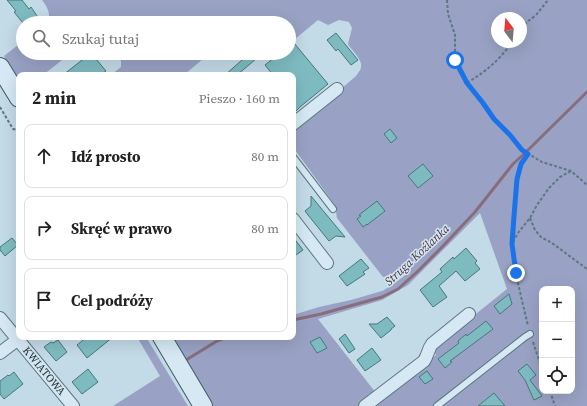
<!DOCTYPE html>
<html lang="pl">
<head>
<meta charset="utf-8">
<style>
	body { margin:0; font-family:"Source Serif 4",serif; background:#f2f2f2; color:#222 }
	.controls { position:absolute; right:12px; bottom:12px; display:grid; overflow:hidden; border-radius:8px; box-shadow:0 4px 16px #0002 }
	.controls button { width:36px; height:36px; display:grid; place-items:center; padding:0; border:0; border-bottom:1px solid #e0e0e0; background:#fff; color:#222; font:20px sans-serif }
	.compass { position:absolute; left:491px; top:12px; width:36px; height:36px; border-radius:50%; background:#fff; box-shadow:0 4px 16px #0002; rotate:344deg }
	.stop { position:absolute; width:12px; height:12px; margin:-9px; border:3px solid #1a73e8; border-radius:50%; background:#fff }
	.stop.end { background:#1a73e8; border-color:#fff; box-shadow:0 1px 4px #0008 }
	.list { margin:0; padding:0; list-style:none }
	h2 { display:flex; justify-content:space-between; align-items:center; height:52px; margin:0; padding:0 16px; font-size:17px }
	h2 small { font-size:13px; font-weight:400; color:#767676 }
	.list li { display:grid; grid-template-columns:26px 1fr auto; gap:12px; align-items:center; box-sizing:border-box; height:64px; margin:0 8px 8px; padding:0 8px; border:1px solid #e0e0e0; border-radius:8px }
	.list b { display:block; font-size:15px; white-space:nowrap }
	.list em { font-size:13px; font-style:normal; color:#767676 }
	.icon { flex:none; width:22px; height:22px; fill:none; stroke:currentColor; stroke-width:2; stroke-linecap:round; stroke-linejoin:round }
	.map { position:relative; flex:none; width:587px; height:406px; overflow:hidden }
	.search { position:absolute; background:#fff; box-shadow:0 4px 16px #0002; left:16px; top:16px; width:280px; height:44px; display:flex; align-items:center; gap:10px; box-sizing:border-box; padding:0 14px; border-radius:22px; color:#767676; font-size:15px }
	.panel { position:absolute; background:#fff; box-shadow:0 4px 16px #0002; left:16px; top:72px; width:280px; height:268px; border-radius:8px }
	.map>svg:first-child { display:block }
	.green { fill:#99a2c4; fill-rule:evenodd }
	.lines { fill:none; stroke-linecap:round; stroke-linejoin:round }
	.stream { stroke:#886d7d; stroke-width:3 }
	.building { fill:#7ebbc1; stroke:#45787b }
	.lane-casing { stroke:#5c787f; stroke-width:8 }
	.street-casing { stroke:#5c787f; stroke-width:14 }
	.secondary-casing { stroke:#3f5c61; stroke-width:20 }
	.path { stroke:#5c787f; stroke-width:2; stroke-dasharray:3 2; stroke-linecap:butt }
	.lane { stroke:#d5e8f3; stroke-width:6 }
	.street { stroke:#d5e8f3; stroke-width:12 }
	.secondary { stroke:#d5e8f3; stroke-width:18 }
	.route { stroke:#1a73e8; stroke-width:5 }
	.labels { text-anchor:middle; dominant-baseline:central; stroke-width:3; stroke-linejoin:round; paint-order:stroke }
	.street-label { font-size:11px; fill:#1e2e31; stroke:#d2e5f0 }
	.water-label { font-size:12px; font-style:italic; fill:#4f303c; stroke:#d2e5f0 }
</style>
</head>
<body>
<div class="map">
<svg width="587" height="406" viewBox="0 0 587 406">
	<rect width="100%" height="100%" fill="#c3dae7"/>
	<path class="green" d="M42,0H587V406H372L436,355L432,349L507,289L480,213L408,285L382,300L318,319L376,393L363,406H210L168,337H293V315L319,307L351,300L382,291L391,286L408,273L383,277L337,218L335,205L293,147V131L356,76C357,74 361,70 361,67C363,60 352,51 348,44L352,28L349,22L339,20L328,25L318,20L289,44V23H270L262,20L255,23H46C52,15 48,8 42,0ZM497,18H521V42H497ZM542,289H572V391H542Z
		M23,41V53H71L43,75H19V81L4,56Z
		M117,53H210L184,75H111L121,67V58Z
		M137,337H146L188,406H113L160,376Z"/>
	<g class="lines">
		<path class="stream" d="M526,152L587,92
			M293,320L321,314L382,297L398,289L417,272L443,246L475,212L513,164L524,154
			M186,360L217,341L227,337"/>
	</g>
	<path class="building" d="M7,0H22L29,9L31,7L39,19L34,23H23L14,12L16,11Z
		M336,33L358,60L351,65L338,49L336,51L327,40Z
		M289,37L328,84L300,107L293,114V75H273L265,65L280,53H289Z
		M91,53L106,71L100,75H63Z
		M250,53H263L237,75H225Z
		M390,129L397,138L391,143L384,134Z
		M423,164L433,176L418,188L408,176Z
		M311,196L325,213L345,237L336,236L329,241L308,215L305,211L311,206Z
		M377,201L385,211L367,225V224L363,227L357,219L361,216L359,215Z
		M293,237L303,250L293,257Z
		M12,238L18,245L5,256L0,250V247Z
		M466,248L477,261L475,263L480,269L465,281L456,271L439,286L447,297L433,307L420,290L442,272L440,269L453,257L454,259Z
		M361,259L369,268L363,272L365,274L347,286L339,276Z
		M509,294L512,304L500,314L494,306Z
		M387,317L395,326L391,329V330L381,338L369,324H377Z
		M486,321L493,329L450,361L452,362L445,368L438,359L459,343L458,341L466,334L467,336Z
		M345,334L355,349L349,353L339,339Z
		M87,337H113L87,358L77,345Z
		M320,337L327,348L317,353L310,342Z
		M58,340L67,352L56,361L44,347L51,342L53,343Z
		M372,348L381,360L365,371L357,360Z
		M527,364L536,375L530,380L542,396L534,400L525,380L518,371Z
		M88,369L98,382L82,394L72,382Z
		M427,371L433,379L425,384L419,377Z
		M14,372L23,384L4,399L0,394V381L8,375L9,376Z
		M494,393L505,406H478Z"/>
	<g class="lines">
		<g class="lane-casing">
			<path id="lane" d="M293,157L333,209
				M437,406L525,337L530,334"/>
		</g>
		<g class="street-casing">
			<path id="street" d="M293,124L337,89
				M293,219L327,263
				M0,318L73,406
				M0,353L21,337
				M365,406L424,361C428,355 428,349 432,344L469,314"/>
		</g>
		<g class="secondary-casing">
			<path id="secondary" d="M0,67L19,98
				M162,337L203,406"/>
		</g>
		<path class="path" d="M447,0L448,14L455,35V60L467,83L483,103L494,119L510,135L522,150L542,162L571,171L587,185
			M521,28C526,22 530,20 536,15C540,10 544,5 548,0
			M467,83C486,71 499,61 512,42
			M0,107L13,129L17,130L19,133
			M527,155C518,169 517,181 515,198C514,213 511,229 512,244C514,272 522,299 528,326
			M530,218L535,230L541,237L552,243L587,269
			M513,242L518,233L530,218L537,205L549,188L560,177L571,171
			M533,342L542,369
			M550,391L555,406"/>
		<use href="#lane" class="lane"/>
		<use href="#street" class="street"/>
		<use href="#secondary" class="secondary"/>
	</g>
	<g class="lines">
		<path class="route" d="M455,60L467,83L483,103L494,119L510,135L522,150L528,154L521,164L517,179L514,216L512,244L516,273"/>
	</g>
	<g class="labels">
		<g class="street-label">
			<text transform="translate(44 371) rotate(50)">KWIATOWA</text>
		</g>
		<g class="water-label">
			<text transform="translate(417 255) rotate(-43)">Struga Koźlanka</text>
		</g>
	</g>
</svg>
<div class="controls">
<button>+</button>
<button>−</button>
<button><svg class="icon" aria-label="locate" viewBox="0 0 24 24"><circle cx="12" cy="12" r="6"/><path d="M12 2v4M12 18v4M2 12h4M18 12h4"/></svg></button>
</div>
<svg class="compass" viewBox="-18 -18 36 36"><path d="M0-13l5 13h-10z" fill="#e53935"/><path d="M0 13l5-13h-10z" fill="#767676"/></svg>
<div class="stop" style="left:455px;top:60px"></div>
<div class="stop end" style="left:516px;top:273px"></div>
<div class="search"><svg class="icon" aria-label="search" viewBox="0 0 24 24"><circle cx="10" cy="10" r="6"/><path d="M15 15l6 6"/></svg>Szukaj tutaj</div>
<section class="panel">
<h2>2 min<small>Pieszo · 160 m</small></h2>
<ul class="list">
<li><svg class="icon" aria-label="ahead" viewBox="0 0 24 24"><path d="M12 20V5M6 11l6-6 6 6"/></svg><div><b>Idź prosto</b></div><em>80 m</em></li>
<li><svg class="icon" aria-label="right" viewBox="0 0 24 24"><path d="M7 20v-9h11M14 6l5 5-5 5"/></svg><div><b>Skręć w prawo</b></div><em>80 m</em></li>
<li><svg class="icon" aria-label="arrive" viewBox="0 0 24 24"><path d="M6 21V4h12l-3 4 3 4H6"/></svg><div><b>Cel podróży</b></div></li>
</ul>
</section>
</div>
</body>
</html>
